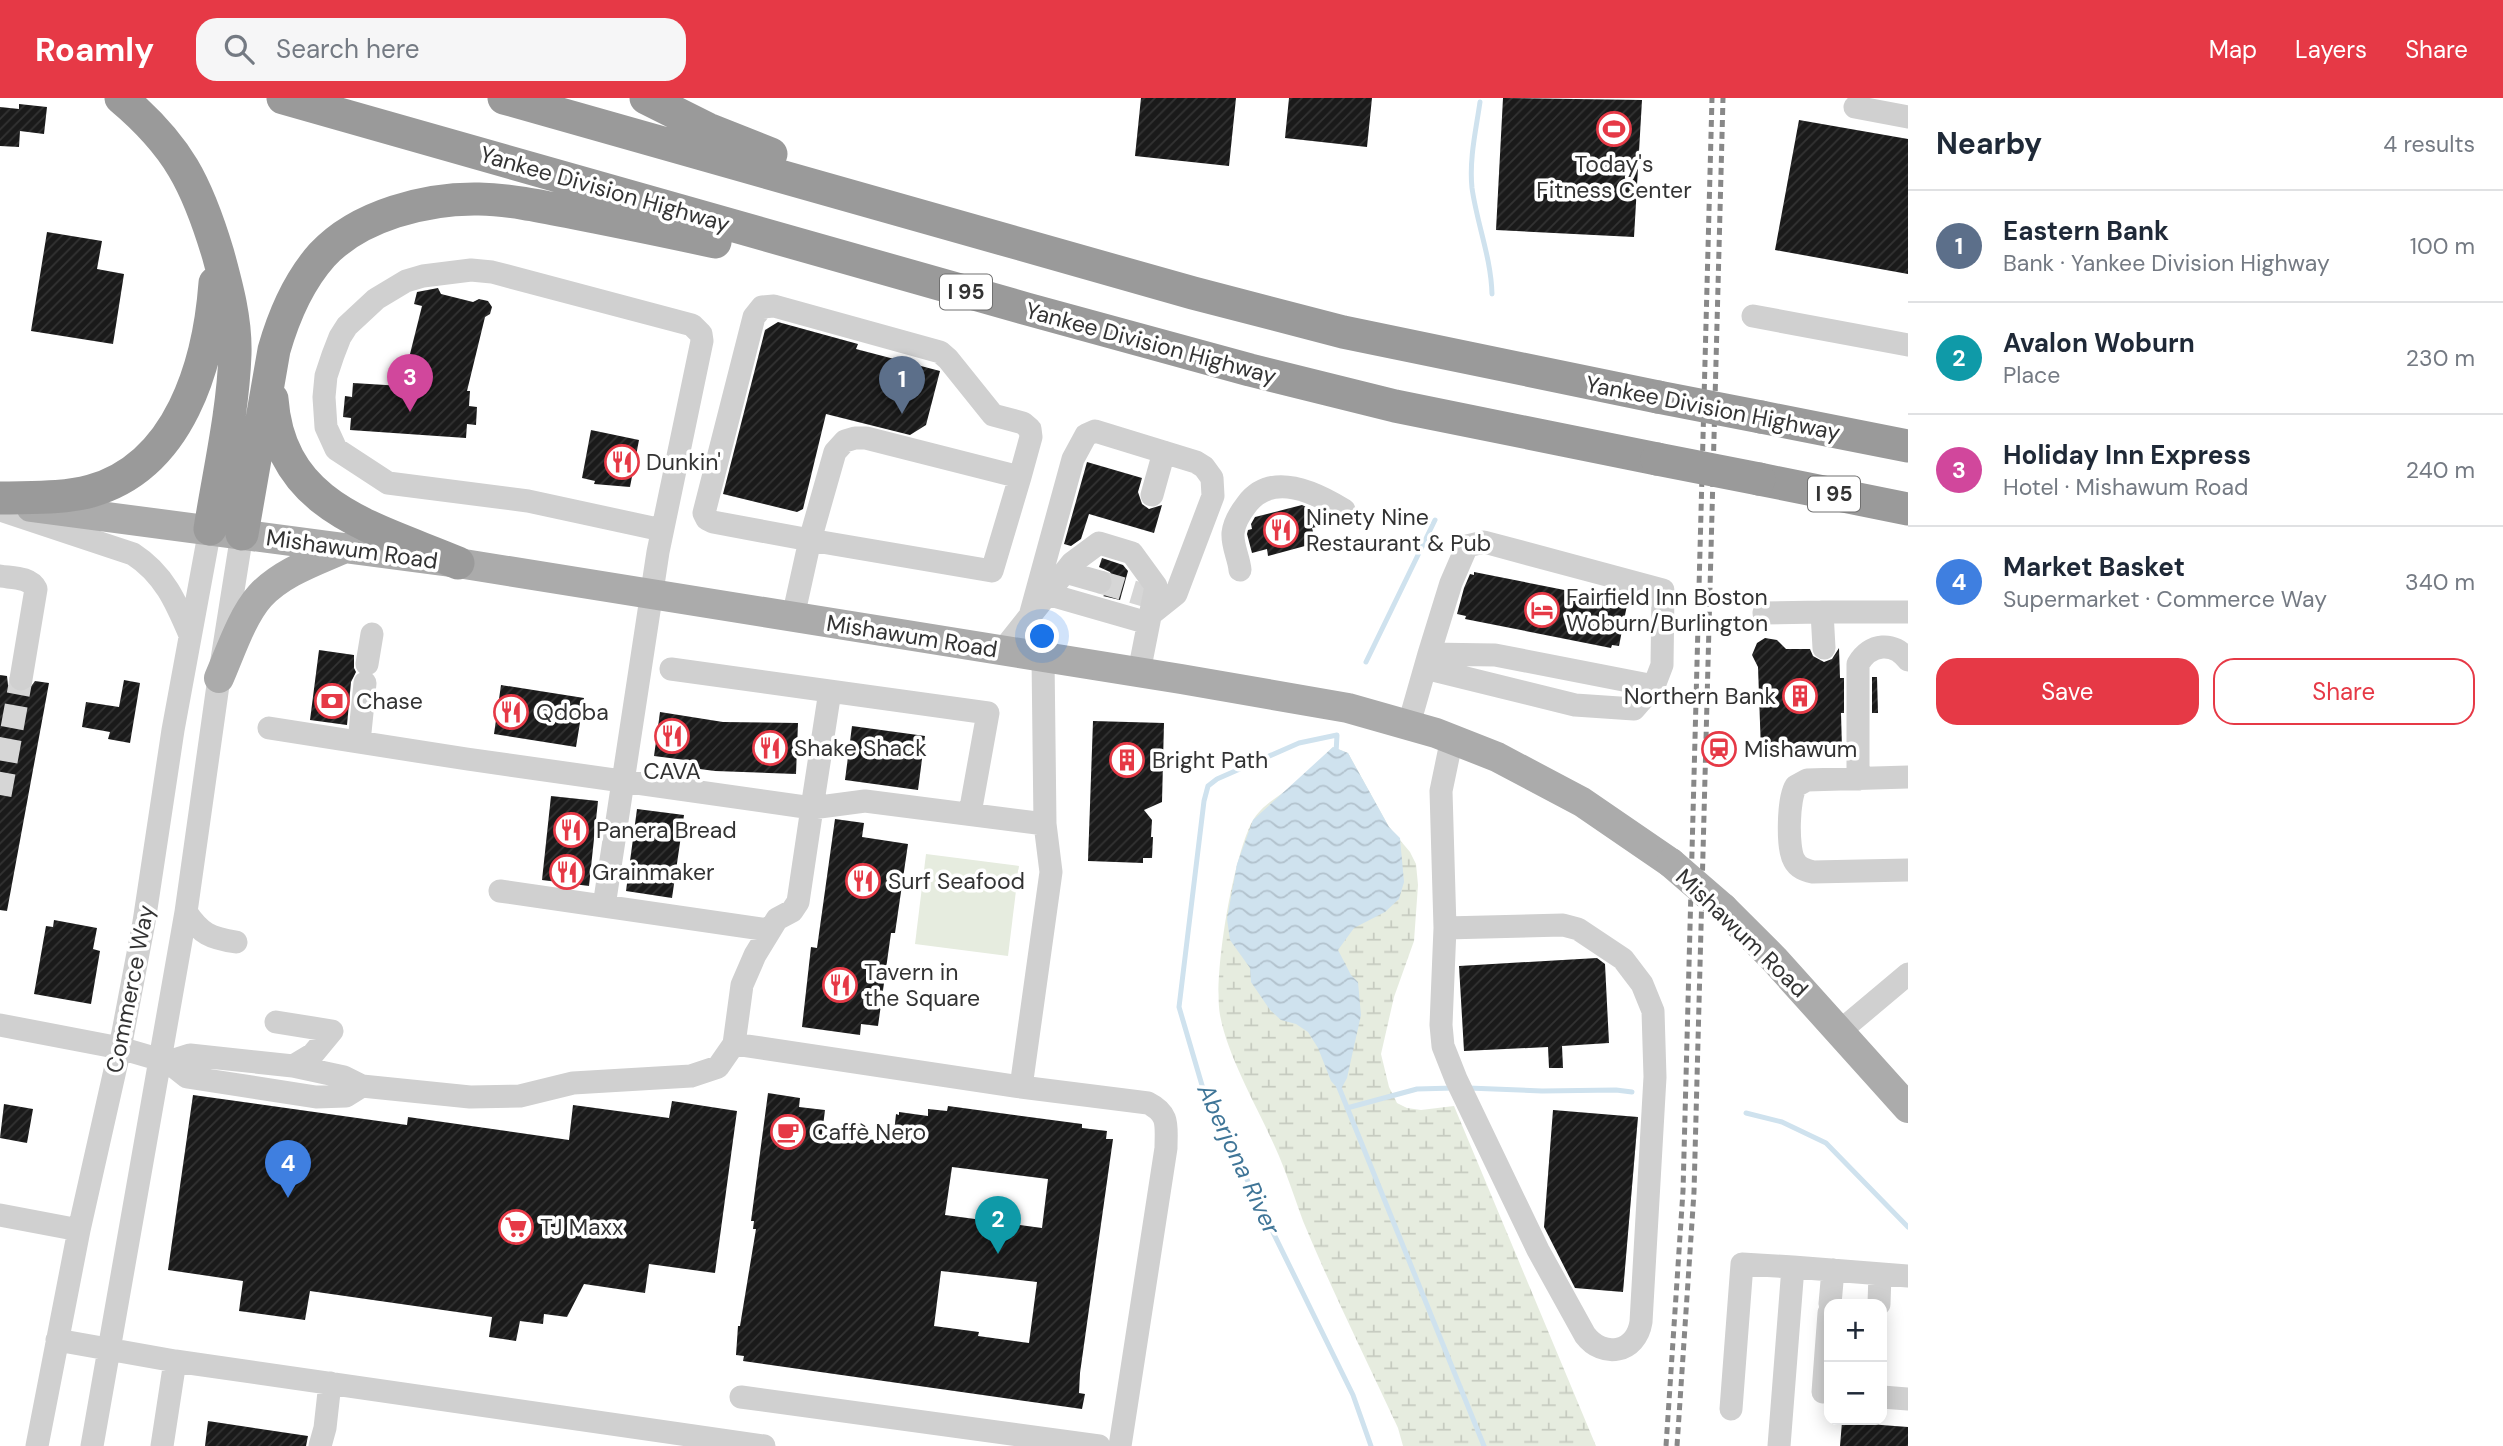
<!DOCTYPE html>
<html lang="en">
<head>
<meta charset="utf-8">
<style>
	body { margin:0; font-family:"DM Sans",sans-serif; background:#f6f6f7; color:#1f2937 }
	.controls { position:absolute; right:21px; bottom:21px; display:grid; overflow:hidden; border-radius:14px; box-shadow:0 4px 18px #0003 }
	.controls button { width:63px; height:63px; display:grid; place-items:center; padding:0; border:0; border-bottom:2px solid #e0e1e3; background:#fff; color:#1f2937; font:35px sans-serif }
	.you { position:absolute; left:1043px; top:539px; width:24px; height:24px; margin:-18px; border:5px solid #fff; border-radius:50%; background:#1a73e8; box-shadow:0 0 0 10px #1a73e833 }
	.badge { display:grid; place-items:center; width:46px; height:46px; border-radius:50%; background:#e63946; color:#fff; font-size:23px; font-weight:700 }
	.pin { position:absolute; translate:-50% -58px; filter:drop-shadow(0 2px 4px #0008) }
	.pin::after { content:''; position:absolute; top:37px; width:24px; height:21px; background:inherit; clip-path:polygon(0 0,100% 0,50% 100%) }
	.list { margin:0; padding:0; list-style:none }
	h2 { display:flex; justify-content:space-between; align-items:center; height:91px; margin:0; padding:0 28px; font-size:30px }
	h2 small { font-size:23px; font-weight:400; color:#747a83 }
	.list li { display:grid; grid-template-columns:46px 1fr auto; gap:21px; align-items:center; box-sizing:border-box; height:112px; padding:0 28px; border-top:2px solid #e0e1e3 }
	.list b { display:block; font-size:26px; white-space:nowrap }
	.list p { margin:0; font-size:23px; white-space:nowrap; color:#747a83 }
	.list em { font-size:23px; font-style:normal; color:#747a83 }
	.actions { display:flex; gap:14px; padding:21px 28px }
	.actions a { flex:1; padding:16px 0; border:2px solid #e63946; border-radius:21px; text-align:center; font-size:24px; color:#e63946 }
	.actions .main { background:#e63946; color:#fff }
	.icon { flex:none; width:38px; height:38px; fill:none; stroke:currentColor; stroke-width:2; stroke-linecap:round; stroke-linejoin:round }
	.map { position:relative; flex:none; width:1908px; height:1348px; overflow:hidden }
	header { display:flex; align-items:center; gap:42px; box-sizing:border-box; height:98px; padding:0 35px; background:#e63946; color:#fff }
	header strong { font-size:33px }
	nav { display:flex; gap:38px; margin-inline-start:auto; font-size:24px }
	.search { width:490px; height:63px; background:#f6f6f7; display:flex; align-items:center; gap:18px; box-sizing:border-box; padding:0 24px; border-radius:21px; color:#747a83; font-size:26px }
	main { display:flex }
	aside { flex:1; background:#fff }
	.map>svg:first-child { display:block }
	.wetland { fill:url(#wetland-marsh) }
	.green { fill:#e6ecdf }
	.water { fill:url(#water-waves) }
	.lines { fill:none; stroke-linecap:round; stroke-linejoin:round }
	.stream { stroke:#cfe2ee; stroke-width:5 }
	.building { fill:url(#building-hatch); fill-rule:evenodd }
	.minor-tunnel { stroke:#d6d6d6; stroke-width:23; stroke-dasharray:23 11; stroke-linecap:butt }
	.minor { stroke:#d0d0d0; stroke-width:23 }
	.major { stroke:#ababab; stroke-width:30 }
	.highway { stroke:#9a9a9a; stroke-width:33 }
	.rail { stroke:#888; stroke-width:5; stroke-dasharray:7 5; stroke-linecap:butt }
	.major-bridge { stroke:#ababab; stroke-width:30 }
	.highway-bridge { stroke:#9a9a9a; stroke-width:33 }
	.labels { text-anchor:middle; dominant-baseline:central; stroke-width:7; stroke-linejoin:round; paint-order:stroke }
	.shield { fill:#fff; stroke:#707070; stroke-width:2 }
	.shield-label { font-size:21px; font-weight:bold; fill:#333 }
	.poi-label { font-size:23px; fill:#333; stroke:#fff; text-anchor:start }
	.street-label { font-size:23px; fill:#333; stroke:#fff }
	.water-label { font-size:24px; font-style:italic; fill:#3f7597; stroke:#fff }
</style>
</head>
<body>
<header>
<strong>Roamly</strong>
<div class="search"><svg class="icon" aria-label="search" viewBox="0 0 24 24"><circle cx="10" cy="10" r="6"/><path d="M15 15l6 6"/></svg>Search here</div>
<nav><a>Map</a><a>Layers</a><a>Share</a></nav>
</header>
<main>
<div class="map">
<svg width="1908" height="1348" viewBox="0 0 1908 1348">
	<defs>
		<pattern id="wetland-marsh" width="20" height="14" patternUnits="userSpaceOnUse" patternTransform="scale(1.75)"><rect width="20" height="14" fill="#e6ecdf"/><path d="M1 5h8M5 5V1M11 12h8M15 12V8" fill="none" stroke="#c6cbc0"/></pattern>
		<pattern id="water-waves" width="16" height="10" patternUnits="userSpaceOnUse" patternTransform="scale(1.75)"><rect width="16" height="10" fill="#cfe2ee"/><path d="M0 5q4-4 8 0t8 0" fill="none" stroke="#b2c2cd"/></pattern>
		<pattern id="building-hatch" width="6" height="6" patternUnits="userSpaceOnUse" patternTransform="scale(1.75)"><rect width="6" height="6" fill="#1a1a1a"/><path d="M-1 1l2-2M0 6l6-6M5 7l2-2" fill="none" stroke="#333"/></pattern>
	</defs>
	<rect width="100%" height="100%" fill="#fff"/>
	<path class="wetland" d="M1333,649L1348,655L1389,729L1410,754L1416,766L1418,787L1414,843L1394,899L1381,956L1389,989L1397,1005L1407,1010L1421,1012L1454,1008L1596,1348H1403L1398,1330C1366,1261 1332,1193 1303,1123C1295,1101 1288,1079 1279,1058C1261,1015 1228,961 1220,917C1213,877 1233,760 1252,724C1261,707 1280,698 1295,686C1308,674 1320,661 1333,649Z"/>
	<path class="green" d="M926,756L1019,768L1008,858L915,846Z"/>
	<path class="water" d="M1333,649L1348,655L1389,729L1400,740L1404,784L1399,801L1385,814L1354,830L1338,852L1351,877L1358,884L1361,917L1347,980L1340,993L1331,983L1318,950L1308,934L1296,926L1281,922L1270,912L1251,884L1250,870L1230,842L1227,821L1237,766L1253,722Z"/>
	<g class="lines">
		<path class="stream" d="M1480,4C1476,32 1469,61 1472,90C1477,126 1491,159 1492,196
			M1366,564L1435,422
			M1336,655L1337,637L1299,645L1217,681L1208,688L1204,703L1179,909L1204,994L1353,1297L1371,1348
			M1338,987L1484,1348
			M1468,990L1542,993L1616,992L1632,994
			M1347,1010L1417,991L1454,990
			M1746,1015L1782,1024L1826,1045L1908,1129"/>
	</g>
	<path class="building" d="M1141,0H1236L1229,68L1135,58Z
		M1289,0H1372L1367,49L1285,40Z
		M1503,0L1642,2L1634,139L1496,132Z
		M19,6L47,9L44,36L20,33L19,49L0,48V9L19,11Z
		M1799,22L1908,41V176L1775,152Z
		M47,134L102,143L97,171L124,176L113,246L31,233Z
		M438,190L441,196L473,204L479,201L488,203L492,209L490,216L485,219L467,293H470L469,308L477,309L476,327L467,326L466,340L350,332L351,320L343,319L345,298L352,299L353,285L402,288L422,208L414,206L417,194Z
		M778,224L858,246L856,251L940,273L926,327L910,337L826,316L803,411L797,414L723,396L765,232Z
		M591,332L639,342L630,389L594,386L595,383L582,380Z
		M1087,364L1142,380L1138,394L1142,406L1149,411L1162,407L1154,435L1089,416L1081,441L1071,448L1064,446Z
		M1302,407L1322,416L1325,427L1312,430L1316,445L1268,458L1267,451L1252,455L1247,436L1248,432L1252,431L1251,426L1255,419Z
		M1102,460L1123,467L1128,473L1120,502L1103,498L1110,494L1114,481L1110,474L1099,469Z
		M1474,474L1620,503V506L1627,507L1619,548L1612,547L1611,550L1465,521L1466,518L1457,516L1464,490L1470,476L1474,477Z
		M1765,540L1777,542L1786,551H1810L1813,558L1824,564L1832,561L1839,550L1840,580H1844V615H1841L1842,651L1761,653L1758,569L1752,557L1757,545Z
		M319,552L354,557V570L356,574L351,584L347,627L310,622Z
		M0,577L7,578L8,587L18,595L27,594L35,583L49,585L7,813L0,812Z
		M1872,579H1877L1878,615H1872Z
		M124,582L140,585L130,645L108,641L110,634L82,629L86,604L119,609Z
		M501,587L584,600L576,649L494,636Z
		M660,614L723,624L798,625L796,676L715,673L692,670L693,663L654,658Z
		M1093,623L1164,625L1162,704L1144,712L1152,722L1151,739H1153L1152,760H1143V765L1088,763Z
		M852,628L925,638L918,692L845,682Z
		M551,698L598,703L589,788L542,782Z
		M637,711L684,717L672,800L626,793Z
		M835,721L864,725L862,739L908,746L895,835H891L878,928L861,926L860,937L802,929L811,849L817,850Z
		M54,822L97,830L93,851L100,853L91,906L34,896L46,828L53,829Z
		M1597,860L1605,866L1609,945L1562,948L1563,970H1549L1548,949L1464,953L1459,868Z
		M768,995L800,1000L799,1009L825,1012L822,1036L893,1044L896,1016L899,1017V1014L928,1018V1011L947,1013L948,1008L1082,1026V1030L1107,1033L1106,1041H1113L1080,1275L1079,1295L1085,1296L1082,1311L743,1263L744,1258L736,1257L738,1228H740L756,1131H753L754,1123H751ZM952,1069L1048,1081L1042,1130L945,1117ZM941,1173L1037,1184L1029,1245L978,1238L979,1234L934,1228Z
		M193,997L407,1027L408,1019L569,1042L573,1007L669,1020L672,1003L737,1013L715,1175L649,1166L645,1195L584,1186L567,1219L544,1216L543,1226L520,1223L516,1243L489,1239L492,1219L310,1193L305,1222L239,1213L243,1183L168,1172Z
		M4,1006L33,1011L27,1045L0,1040Z
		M1553,1012L1638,1019L1623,1194L1575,1190L1544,1129Z
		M208,1323L308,1338L306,1348H205Z
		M1842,1324L1908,1329V1348H1840Z"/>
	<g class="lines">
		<path class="minor-tunnel" d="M1100,484L1154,500
			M0,697L21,581"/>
		<path class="minor" d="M1855,9L1908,19
			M1753,218L1908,247
			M855,340H866L1020,379L992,473L810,442L835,354L845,343Z
			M1152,397L1164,354
			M0,412L133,456C164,476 176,504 190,537
			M1240,472C1239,460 1232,448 1233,435C1234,425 1240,415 1247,406C1272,373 1315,394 1344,412
			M1065,474L1100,484
			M0,478C13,480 30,479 36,491L21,581
			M1047,496L1148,525
			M1764,515L1822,514
			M1030,518L1073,361L1086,337L1095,333L1196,364L1204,369L1212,380L1213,398L1176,496L1151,516
			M793,519L810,442L713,424L707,421L704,415L754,219L762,209L774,208L940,254L948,261L993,317L1023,325L1030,331L1031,339L1020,379
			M1824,550L1822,514H1908
			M1003,552L1072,465L1099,445L1132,455L1156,488L1139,574
			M367,566L372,536
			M1425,570L1575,607L1634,611L1654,588
			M671,571L988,615L970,715
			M1409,626L1429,556L1495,557L1654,588L1662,567L1663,492L1484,444L1467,448L1451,485L1429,556
			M269,630L467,661L812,710L830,593
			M359,644L365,585
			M1908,679L1807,682L1796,688C1788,700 1787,750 1794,762C1798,770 1805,772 1813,774L1908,772
			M1858,681V566C1870,545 1894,543 1908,562
			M500,793L769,832
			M604,808L658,454C673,384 687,313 702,243L701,236L692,227L492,174L471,172L423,178L406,183L376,201L347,228L340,239L333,257L326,278L324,299L326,329L336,351L388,385L528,403L662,432
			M186,814C201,836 210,840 236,844
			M1445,830L1563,827L1578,831L1623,861L1642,886L1653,913L1655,979L1641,1224C1636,1255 1603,1261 1585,1237L1538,1152L1456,981L1443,948L1441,927L1445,830L1441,693L1452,640
			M276,924L332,933L313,956L293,968
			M0,927L120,950L168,964L187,979L316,999L346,998L362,988
			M1839,934L1908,876
			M734,946L1021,989L1148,1005C1170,1016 1166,1028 1166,1050L1120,1348
			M168,964L190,957L293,968L344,979L362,988L470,999L520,998L573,985L691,978L718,969L734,946L742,887L755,857L777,821L792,813L798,804L812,710L865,703L1045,726L1043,559
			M1021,989L1051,774L1045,726
			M0,1117L79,1132
			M1830,1206L1833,1172
			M1879,1206L1880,1176
			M57,1242L175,1263L764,1348
			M1823,1294L1829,1215
			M741,1299L1099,1348
			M1882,1299L1908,1301
			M1731,1311L1742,1166L1793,1169
			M37,1348L79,1132L120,950L144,824L173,632L210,431
			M92,1348L186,814L219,580L242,436
			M162,1348L175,1263
			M320,1348L325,1330L330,1285
			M1779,1348L1793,1169L1908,1178"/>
		<path class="major" d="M31,409L458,465L1181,581L1348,610L1436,635L1497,659L1582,704L1671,765
			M219,580C230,555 242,518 260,498C282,474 316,463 345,450
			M1723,810L1774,861L1908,1010"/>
		<path class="highway" d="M121,0C178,48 197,86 218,156C227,189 236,222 235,256C233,314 219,374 210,431
			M283,0L1027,211L1250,272L1395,308L1657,361
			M504,0L1193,195L1343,234L1658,299
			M646,0L708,31L771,56
			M272,301C280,410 373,429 458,465
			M1761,319L1908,348
			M1759,381L1908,411
			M0,400C30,399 62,401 91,393C180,368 209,266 215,185
			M242,436L274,252C284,217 298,184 322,157C359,117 427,100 479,101C518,102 557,112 595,119C635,127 675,135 715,144"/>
		<path class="rail" d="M1666,1348L1683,1093L1712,0
			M1677,1348L1694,1094L1723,0"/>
		<path class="major-bridge" d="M1671,765L1723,810"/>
		<path class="highway-bridge" d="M1658,299L1761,319
			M1657,361L1759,381"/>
	</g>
	<defs>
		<g id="stadium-ring" transform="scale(1.75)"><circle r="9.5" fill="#fff" stroke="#e63946" stroke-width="1.5"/><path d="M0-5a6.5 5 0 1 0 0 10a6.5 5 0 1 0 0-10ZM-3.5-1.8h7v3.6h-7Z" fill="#e63946"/></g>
		<g id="restaurant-ring" transform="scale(1.75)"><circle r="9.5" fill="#fff" stroke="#e63946" stroke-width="1.5"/><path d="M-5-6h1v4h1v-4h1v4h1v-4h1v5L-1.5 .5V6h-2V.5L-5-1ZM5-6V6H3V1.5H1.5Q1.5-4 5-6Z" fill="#e63946"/></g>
		<g id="hotel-ring" transform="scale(1.75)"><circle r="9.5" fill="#fff" stroke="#e63946" stroke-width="1.5"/><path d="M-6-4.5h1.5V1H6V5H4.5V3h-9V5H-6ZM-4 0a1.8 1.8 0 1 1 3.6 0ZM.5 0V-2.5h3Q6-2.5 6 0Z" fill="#e63946"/></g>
		<g id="building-ring" transform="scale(1.75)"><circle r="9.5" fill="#fff" stroke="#e63946" stroke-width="1.5"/><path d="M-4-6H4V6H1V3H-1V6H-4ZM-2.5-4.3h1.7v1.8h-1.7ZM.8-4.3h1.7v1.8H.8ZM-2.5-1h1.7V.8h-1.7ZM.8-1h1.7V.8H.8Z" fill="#e63946"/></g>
		<g id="bank-ring" transform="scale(1.75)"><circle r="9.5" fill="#fff" stroke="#e63946" stroke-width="1.5"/><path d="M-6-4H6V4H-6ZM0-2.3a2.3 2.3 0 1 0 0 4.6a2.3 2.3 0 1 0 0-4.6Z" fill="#e63946"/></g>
		<g id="station-ring" transform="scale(1.75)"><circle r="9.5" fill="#fff" stroke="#e63946" stroke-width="1.5"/><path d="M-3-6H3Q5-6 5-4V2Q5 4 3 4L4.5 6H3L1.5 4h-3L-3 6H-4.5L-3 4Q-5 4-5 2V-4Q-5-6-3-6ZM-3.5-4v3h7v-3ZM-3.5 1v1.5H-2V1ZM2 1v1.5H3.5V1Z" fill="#e63946"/></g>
		<g id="cafe-ring" transform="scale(1.75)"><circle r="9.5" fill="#fff" stroke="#e63946" stroke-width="1.5"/><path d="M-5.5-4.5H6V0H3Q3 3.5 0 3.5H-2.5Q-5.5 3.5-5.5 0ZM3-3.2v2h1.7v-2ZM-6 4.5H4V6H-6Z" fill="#e63946"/></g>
		<g id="supermarket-ring" transform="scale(1.75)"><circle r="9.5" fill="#fff" stroke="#e63946" stroke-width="1.5"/><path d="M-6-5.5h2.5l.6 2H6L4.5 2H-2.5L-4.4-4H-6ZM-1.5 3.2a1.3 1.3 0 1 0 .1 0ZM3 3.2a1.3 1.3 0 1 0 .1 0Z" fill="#e63946"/></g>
	</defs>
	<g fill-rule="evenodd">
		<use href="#stadium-ring" x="1614" y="31"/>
		<use href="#restaurant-ring" x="622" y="364"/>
		<use href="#restaurant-ring" x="1281" y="432"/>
		<use href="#hotel-ring" x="1542" y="512"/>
		<use href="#building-ring" x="1800" y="598"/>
		<use href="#bank-ring" x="332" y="603"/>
		<use href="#restaurant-ring" x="511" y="614"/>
		<use href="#restaurant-ring" x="672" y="638"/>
		<use href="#restaurant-ring" x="770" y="650"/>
		<use href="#station-ring" x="1719" y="651"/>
		<use href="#building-ring" x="1127" y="662"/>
		<use href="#restaurant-ring" x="571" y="732"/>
		<use href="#restaurant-ring" x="567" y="774"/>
		<use href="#restaurant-ring" x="863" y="783"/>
		<use href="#restaurant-ring" x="840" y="887"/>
		<use href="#cafe-ring" x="788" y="1034"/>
		<use href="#supermarket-ring" x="516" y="1129"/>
	</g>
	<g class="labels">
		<g class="shield">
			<rect x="940" y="176.5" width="52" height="35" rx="5"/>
			<rect x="1808" y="378.5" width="52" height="35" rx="5"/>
		</g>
		<g class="shield-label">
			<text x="966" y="194">I 95</text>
			<text x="1834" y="396">I 95</text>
		</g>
		<g class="poi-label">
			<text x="1614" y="66" text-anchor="middle">Today's<tspan x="1614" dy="26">Fitness Center</tspan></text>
			<text x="646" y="364">Dunkin'</text>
			<text x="1306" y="419">Ninety Nine<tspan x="1306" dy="26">Restaurant &amp; Pub</tspan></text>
			<text x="1566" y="499">Fairfield Inn Boston<tspan x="1566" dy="26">Woburn/Burlington</tspan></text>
			<text x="1776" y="598" text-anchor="end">Northern Bank</text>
			<text x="356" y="603">Chase</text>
			<text x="536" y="614">Qdoba</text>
			<text x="794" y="650">Shake Shack</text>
			<text x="1744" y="651">Mishawum</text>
			<text x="1152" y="662">Bright Path</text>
			<text x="672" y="673" text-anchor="middle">CAVA</text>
			<text x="596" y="732">Panera Bread</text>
			<text x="592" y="774">Grainmaker</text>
			<text x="888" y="783">Surf Seafood</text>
			<text x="864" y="874">Tavern in<tspan x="864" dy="26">the Square</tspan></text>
			<text x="812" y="1034">Caffè Nero</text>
			<text x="540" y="1129">TJ Maxx</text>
		</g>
		<g class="street-label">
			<text transform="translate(605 91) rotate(16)">Yankee Division Highway</text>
			<text transform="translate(1151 245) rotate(15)">Yankee Division Highway</text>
			<text transform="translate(1713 310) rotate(11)">Yankee Division Highway</text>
			<text transform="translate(352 451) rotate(8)">Mishawum Road</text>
			<text transform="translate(912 538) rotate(9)">Mishawum Road</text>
			<text transform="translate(1742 835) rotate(44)">Mishawum Road</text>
			<text transform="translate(130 891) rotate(-79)">Commerce Way</text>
		</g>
		<g class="water-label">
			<text transform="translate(1239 1061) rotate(65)">Aberjona River</text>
		</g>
	</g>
</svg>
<div class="controls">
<button>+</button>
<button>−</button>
</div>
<div class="you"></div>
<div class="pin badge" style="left:902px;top:316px;background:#5c6f8a">1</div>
<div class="pin badge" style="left:998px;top:1156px;background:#0f9aa8">2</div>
<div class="pin badge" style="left:410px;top:314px;background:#d1479c">3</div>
<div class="pin badge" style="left:288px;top:1100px;background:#3f7fe0">4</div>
</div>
<aside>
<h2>Nearby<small>4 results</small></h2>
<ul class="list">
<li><span class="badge" style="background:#5c6f8a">1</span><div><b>Eastern Bank</b><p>Bank · Yankee Division Highway</p></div><em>100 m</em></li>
<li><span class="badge" style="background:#0f9aa8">2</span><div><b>Avalon Woburn</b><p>Place</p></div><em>230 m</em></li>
<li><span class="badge" style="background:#d1479c">3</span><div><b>Holiday Inn Express</b><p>Hotel · Mishawum Road</p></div><em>240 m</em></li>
<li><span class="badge" style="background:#3f7fe0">4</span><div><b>Market Basket</b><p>Supermarket · Commerce Way</p></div><em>340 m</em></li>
</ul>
<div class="actions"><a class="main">Save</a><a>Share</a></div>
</aside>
</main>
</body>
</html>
